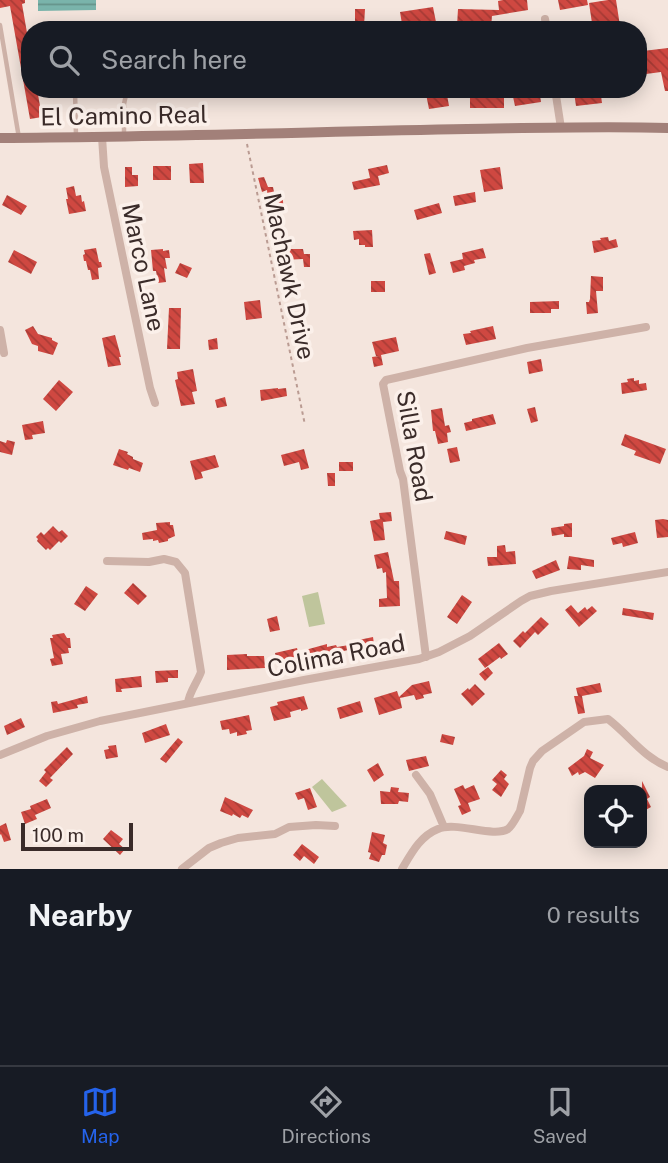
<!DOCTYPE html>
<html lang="en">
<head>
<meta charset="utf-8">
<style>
	body { margin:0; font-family:"Public Sans",sans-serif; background:#242831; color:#f1f3f6 }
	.controls { position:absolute; right:21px; bottom:21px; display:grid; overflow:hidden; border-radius:14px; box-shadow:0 4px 18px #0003 }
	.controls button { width:63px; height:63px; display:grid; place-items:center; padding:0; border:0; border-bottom:2px solid #363941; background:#171b24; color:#f1f3f6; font:35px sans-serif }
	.scale { position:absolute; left:21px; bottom:18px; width:112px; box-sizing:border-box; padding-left:7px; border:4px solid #3a2b29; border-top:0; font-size:19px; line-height:24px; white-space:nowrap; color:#3a2b29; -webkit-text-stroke:5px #fbf0ea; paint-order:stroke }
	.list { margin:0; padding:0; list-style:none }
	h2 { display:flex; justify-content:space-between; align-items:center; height:91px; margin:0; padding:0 28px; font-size:30px }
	h2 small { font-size:23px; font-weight:400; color:#9ea1a6 }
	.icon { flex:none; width:38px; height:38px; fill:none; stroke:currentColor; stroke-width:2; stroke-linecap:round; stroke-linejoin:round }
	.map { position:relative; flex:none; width:668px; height:869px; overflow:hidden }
	.search { position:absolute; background:#171b24; box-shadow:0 4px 18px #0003; left:21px; right:21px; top:21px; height:77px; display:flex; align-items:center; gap:18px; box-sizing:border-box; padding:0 24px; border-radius:28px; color:#9ea1a6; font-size:26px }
	.sheet { height:196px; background:#171b24 }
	nav { display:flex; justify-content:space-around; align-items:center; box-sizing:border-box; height:98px; border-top:2px solid #363941; background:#171b24; font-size:19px; color:#9ea1a6 }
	nav a { display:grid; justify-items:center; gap:4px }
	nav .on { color:#2563eb }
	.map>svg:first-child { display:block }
	.pitch { fill:#bfc59c }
	.water { fill:url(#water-rules) }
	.building { fill:url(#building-back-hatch) }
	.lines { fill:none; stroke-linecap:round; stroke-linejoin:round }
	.path { stroke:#ba9b92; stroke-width:2; stroke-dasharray:3.5 3.5; stroke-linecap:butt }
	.lane { stroke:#ceb2a8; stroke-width:4.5 }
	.street { stroke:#ceb2a8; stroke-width:8 }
	.secondary { stroke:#a28079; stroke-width:10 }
	.labels { text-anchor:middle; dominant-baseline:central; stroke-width:7; stroke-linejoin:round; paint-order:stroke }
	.street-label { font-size:24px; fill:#3a2b29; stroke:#fbf0ea }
</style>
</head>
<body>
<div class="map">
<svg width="668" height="869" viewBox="0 0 668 869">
	<defs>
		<pattern id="water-rules" width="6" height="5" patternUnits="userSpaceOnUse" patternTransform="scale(1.75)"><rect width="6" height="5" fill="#7ab4ab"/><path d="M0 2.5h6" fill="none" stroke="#65938b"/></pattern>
		<pattern id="building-back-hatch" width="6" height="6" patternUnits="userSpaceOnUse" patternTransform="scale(1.75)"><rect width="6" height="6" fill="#cf4841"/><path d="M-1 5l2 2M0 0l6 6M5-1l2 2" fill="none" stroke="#a93c36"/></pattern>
	</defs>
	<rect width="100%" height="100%" fill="#f4e5dd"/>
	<path class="pitch" d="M318,592L325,624L309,627L302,596Z
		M322,779L347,806L332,812L312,787Z"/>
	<path class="water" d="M38,0H96V10L38,11Z"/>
	<path class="building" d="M0,0H25V3L22,4L30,50V89H37L42,117L30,119L10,6L0,8Z
		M503,0H527L528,10L492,16L491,27L457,26L458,9L499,10L498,1Z
		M558,0H587L588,5L560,10Z
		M608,0H616L620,26L593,30L589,3Z
		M433,7L437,27L419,30H403L400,12Z
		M355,9H365L364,26H355Z
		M668,48V91H665L661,72L646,74L643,51Z
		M425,89H446L449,106L429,109Z
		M531,89H539L541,102L515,106L512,92Z
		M591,89H600L602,103L576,106L574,92Z
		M470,91H504V108H470Z
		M203,163L204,183H190L189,164Z
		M387,165L389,173L378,176L380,185L354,190L352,182L370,178L368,169Z
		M153,166H171V180H153Z
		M125,167H132V175H138V186L125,187Z
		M500,167L503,189L484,192L480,170Z
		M264,177L268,187H273L274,192L282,191L284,212H275L274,201L268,200L267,190L262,192L258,178Z
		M74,186L76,196L81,195L82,202L84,201L86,211L69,214L66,199H68L66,188Z
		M475,192L476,202L455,206L453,196Z
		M7,195L27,206L21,215L2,205Z
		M439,203L442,213L417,220L414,210Z
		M372,230L373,247H365V245H359V239L354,240L353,231Z
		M608,237L609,241L616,239L618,247L594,253L592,241L601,240L600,238Z
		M96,248L99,262H101L102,267L98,268L99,279L92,280L90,270H88L86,261H84L83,255L85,254L84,250Z
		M483,248L486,258L474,260L475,263L464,266L465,270L453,273L450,262L463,259L462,253Z
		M163,249V251L169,250L170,258H165L167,269L164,268L166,282L158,283L156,271H153L151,250Z
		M279,249H303L304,254H310V267H304L303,259L283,260V255H279Z
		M14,250L37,262L31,274L8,262Z
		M430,253L436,273L429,275L424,254Z
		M180,263L192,268L187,278L175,273Z
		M591,276L603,277V291H596L598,313L587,314L586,302H589L590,299Z
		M371,281H385V292H371Z
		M260,300L262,318L246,320L244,302Z
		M559,301V309H551V313H530V302Z
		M169,308H181L180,349H167Z
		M33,326L38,334L52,338V340L58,343L53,355L38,351V346L32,344L25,330Z
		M493,326L496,339L466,345L463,334L471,333L470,331Z
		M115,335L121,357H119L121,365L108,367L102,338Z
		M396,337L399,351L381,355L383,365L374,367L372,357L379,356H376L372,342Z
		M217,338L218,349L209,350L208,340Z
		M541,359L543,371L529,374L527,362Z
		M193,369L197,391L192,392L195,404L181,406L175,380L178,379L177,372Z
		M634,378V381L639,380V384L646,383L647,390L622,394L621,383L628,382L627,379Z
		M59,380L73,392L56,411L43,399Z
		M278,388V389L286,388L287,396L261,401L260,390Z
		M225,397L227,406L217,408L215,400Z
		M535,407L538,421L531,423L527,409Z
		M442,408L445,426L449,425L451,432L447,433L448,442L438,444L435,431H433L431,410Z
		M493,414L496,424L466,431L464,423L472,421V419Z
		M43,421L45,433L32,435L33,439L25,440L22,425Z
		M625,434L666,449L660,464L634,455L636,451L621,445Z
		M7,440L15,442L12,455L0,452V441L6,443Z
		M457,447L460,461L450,463L447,449Z
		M119,449L128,452L127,454L133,457V459L143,463L140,472L129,468L128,470L113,465Z
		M304,449L309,468L301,470L299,462L284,466L281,455Z
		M215,455L219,467L201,472L203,478L195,480L190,461Z
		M339,462H353V471H339Z
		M327,473H335V486H328Z
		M391,512L392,521L383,522L385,540L374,541L370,521L380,519L379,513Z
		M663,519L668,520V537L657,538L655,520Z
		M170,522V525H173L175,536L168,539V541L159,543L158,540L153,541V539L143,540L142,533L157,530L156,523Z
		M572,523V537H564V534L552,536L551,528L564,526V524Z
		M53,526L59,532L62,530L68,536L61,543L59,541L50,550L48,548L46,550L37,541L38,539L36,537L41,532L44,535Z
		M446,531L467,536L465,545L444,539Z
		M635,532L638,543L623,547L622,543L613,545L611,538Z
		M505,545L506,552L515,551L516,564L488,566L487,557H497V546Z
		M388,552L394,581H399L400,606L379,607V599L387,598L386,572L383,573L382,568L377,569L374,555Z
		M569,556L594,560V567L581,565V570L567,569Z
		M556,560L560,570L536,579L532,571Z
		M133,583L147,596L138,605L124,593Z
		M86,586L98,594L85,611L74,604Z
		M462,595L472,602L457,624L447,617Z
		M571,605L578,613L585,607L587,610L592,606L597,611L579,627L565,610Z
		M623,608L654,613L653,620L622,615Z
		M277,616L280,630L270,632L267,619Z
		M541,617L549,624L538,635L535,632L520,648L513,641L523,631L525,633Z
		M64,633L67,638H70L71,648H68L69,653L61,654L63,664L52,666L50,659L54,658L50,638H53L52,635Z
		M373,637L375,651L357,655L356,652L349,654L348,650L292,663V661L277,664L275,653L297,648L298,652L327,644V647L336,645L337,647L355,644L354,641Z
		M499,643L508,654L501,659L500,657L485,668L478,659Z
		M247,654V656H264L265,668L227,670V655Z
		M488,667L493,673L485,681L479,674Z
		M178,670V678H168V682L156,683L155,671Z
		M141,676L142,687L121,689L122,692H116L115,679Z
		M429,681L432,693L423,695L424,698L416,700L414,695L400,698L402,708L379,715L374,698L397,691L399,697L412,685Z
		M600,683L602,692L582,696L585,713L578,714L574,696H578L576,688Z
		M475,684L485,694L472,706L461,694L468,688L469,690Z
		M87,696L88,703L77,705L78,708L53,713L51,702L57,701L58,704Z
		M304,696L308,709L301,711V709L290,712L291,717L274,721L270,707L278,705L277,702Z
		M360,701L363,712L340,719L337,708Z
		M249,715L252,730L246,731L247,734L237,736V732L230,734L229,729L222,730L220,721Z
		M21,718L25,727L7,735L4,726Z
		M166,724L170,735L145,743L142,733Z
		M442,734L455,737L453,745L440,742Z
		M178,738L183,742L166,763L160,759Z
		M116,745L118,757L106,759L104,750L109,749L108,746Z
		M67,747L73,754L50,778L53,780L46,787L39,781L46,772L44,770Z
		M587,749L593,752L590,758L604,765L595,778L585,772L579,775L578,772L572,776L568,768L584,756Z
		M426,756L429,766L409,771L406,760Z
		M378,763L384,775L374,782L367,770Z
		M501,770L507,775L504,779L509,784L501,797L492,790L497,784L492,780Z
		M642,781L650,797L647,799L651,807L642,812Z
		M463,785L465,789L474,785L480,799L468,803L471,811L462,815L458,806L461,805L454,789Z
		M391,787L399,788L398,792L409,793L408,802L399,801L398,804H381L380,791L390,792Z
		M310,788L317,807L308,810L304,798L298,800L295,793Z
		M225,797L253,810L248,818L242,815L240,818L233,814L232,816L220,811Z
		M47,799L51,808L35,815L37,819L25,824L21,812L31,809L30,806Z
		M6,823L11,840L4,842L1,834L0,835V826Z
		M111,830L123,839L119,844L125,849L120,855L103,839Z
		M372,832L385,835L383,843L387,845L385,855H382L379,862L369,859L371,853L368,852Z
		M302,844L319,857L314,864L304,856L300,861L293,855Z"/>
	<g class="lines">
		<path class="path" d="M247,144L305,425"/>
		<path class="lane" d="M0,25L19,138
			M86,30L99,27L107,30
			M75,89L76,137
			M75,91H126
			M124,137V104L127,90"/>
		<path class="street" d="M545,19L547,30
			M555,89L561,128
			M102,137L104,167L150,388L155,403
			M0,330L4,353
			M107,561L149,562L164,559L176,562L185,573L201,672C197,683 189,692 188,703
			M426,657L403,479L400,471L383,384L386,380L395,378L527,348L646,327
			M0,755L47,736L100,721L304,680L419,659L439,652L470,636L521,601L530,596L551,591L668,572
			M416,775L430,794L444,827
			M182,869L209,848L221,843L238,838L275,834L289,827L316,825L335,826
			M402,869C411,854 420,836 438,829C456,821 493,838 508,829C513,825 517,816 520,811L530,768L533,761L542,751L584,722L608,719C629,735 643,757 668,767"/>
		<path class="secondary" d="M0,138C156,137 311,132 467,129C534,128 601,126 668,128"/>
	</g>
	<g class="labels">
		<g class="street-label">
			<text transform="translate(124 115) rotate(-1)">El Camino Real</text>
			<text transform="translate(144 267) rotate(78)">Marco Lane</text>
			<text transform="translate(290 276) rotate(78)">Machawk Drive</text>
			<text transform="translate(415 446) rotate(80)">Silla Road</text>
			<text transform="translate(336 655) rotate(-11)">Colima Road</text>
		</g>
	</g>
</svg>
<div class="controls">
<button><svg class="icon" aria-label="locate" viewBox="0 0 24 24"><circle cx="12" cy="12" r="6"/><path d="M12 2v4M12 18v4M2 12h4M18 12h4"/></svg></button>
</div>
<div class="scale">100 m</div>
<div class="search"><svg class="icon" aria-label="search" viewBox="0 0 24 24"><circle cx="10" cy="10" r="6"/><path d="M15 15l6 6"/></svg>Search here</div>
</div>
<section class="sheet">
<h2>Nearby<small>0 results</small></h2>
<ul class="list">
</ul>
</section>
<nav>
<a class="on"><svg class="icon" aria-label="map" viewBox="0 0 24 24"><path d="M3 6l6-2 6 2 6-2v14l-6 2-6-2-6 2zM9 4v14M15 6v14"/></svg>Map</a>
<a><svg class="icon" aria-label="directions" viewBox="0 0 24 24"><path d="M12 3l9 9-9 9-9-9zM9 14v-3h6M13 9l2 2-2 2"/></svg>Directions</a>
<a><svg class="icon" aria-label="saved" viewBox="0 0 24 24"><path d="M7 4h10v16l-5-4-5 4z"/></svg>Saved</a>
</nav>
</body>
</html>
